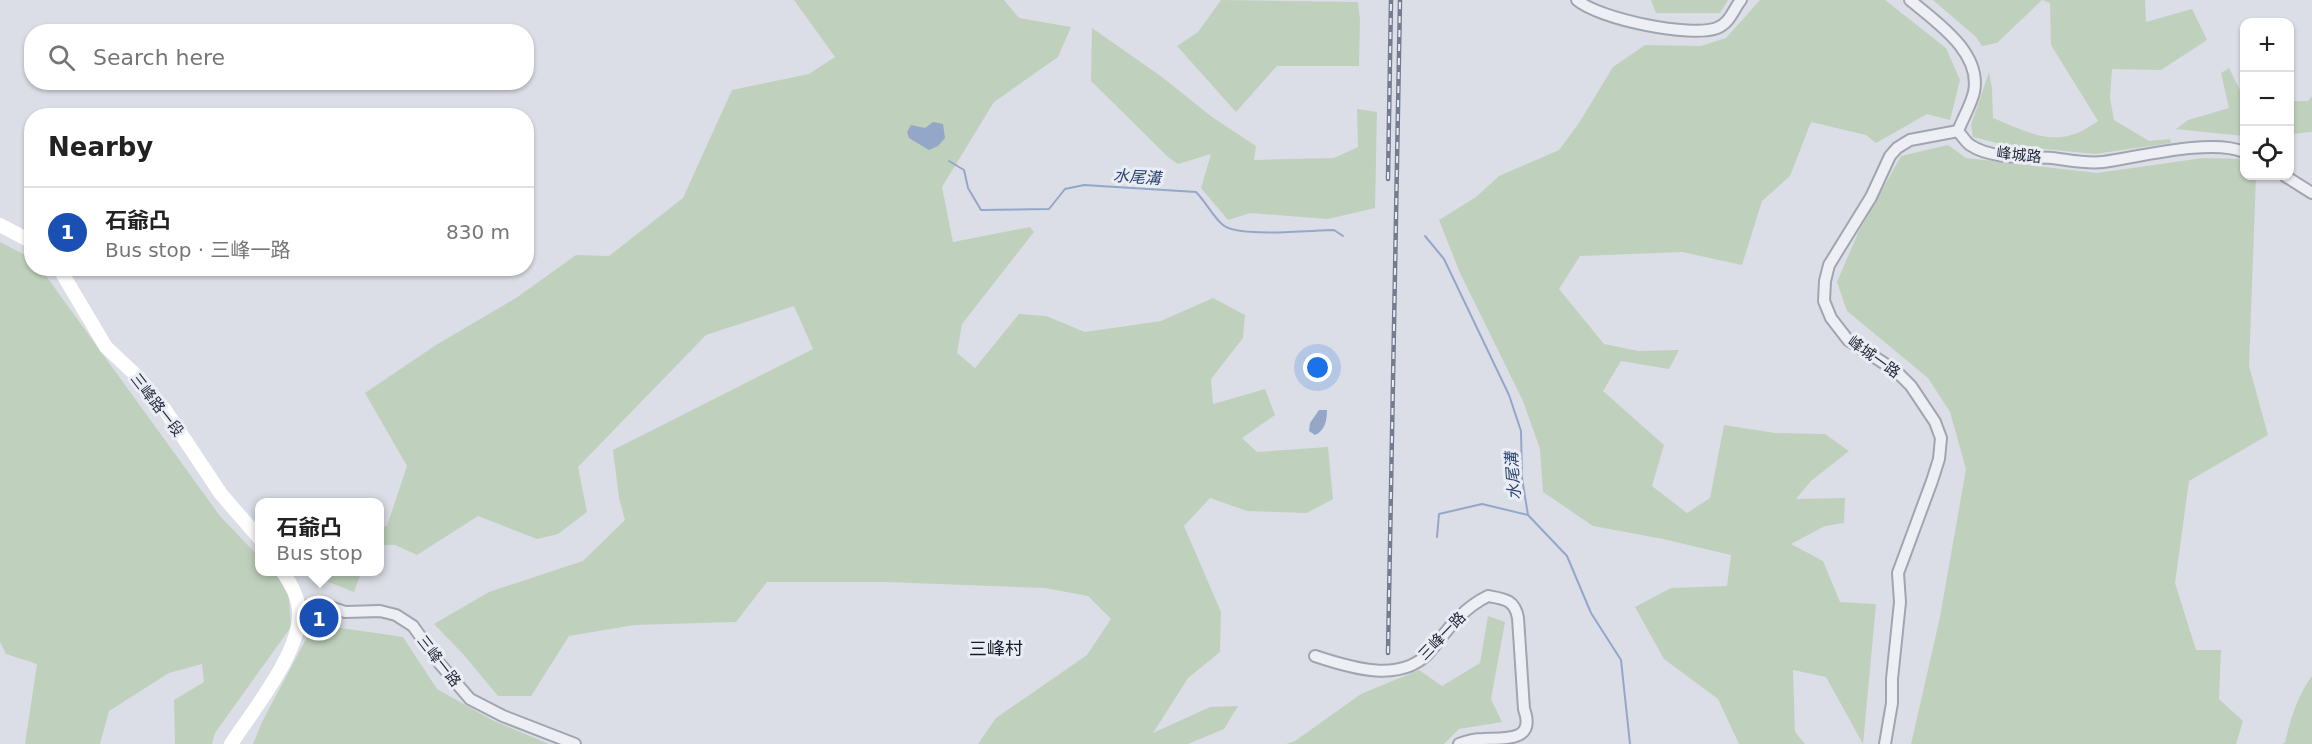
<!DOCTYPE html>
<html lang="en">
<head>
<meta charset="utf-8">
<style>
	body { margin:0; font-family:"DejaVu Sans","Noto Sans TC",sans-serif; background:#f2f2f2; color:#222 }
	.controls { position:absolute; right:18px; top:18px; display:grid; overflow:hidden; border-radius:12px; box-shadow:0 2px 4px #0004 }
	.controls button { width:54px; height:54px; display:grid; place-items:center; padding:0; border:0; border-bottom:2px solid #e0e0e0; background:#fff; color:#222; font:30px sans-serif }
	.you { position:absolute; left:1318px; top:368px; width:21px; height:21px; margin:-15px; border:4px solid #fff; border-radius:50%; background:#1a73e8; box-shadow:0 0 0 9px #1a73e833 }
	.badge { display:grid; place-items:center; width:39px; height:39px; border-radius:50%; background:#2563eb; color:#fff; font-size:20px; font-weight:700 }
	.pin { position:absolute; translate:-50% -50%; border:3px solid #fff; box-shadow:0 2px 6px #0006 }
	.popup { position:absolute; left:255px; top:498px; width:129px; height:78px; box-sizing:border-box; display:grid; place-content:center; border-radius:12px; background:#fff; filter:drop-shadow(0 2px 4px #0005); font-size:20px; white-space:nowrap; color:#767676 }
	.popup b { font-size:22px; color:#222 }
	.popup::after { content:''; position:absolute; left:50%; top:100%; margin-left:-12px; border:12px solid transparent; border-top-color:#fff }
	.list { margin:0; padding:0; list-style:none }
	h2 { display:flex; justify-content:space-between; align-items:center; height:78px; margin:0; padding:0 24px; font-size:26px }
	h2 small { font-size:20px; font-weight:400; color:#767676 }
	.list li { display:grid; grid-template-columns:39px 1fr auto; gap:18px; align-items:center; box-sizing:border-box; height:90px; padding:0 24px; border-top:2px solid #e0e0e0 }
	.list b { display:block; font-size:22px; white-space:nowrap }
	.list p { margin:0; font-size:20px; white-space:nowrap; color:#767676 }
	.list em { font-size:20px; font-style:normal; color:#767676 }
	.icon { flex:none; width:33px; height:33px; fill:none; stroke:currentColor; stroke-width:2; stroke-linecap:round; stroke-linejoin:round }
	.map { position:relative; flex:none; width:2312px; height:744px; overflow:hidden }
	.search { position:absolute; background:#fff; box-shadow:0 2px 4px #0004; left:24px; top:24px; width:510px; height:66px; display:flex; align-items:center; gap:15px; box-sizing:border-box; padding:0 21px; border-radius:24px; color:#767676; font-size:22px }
	.panel { position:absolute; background:#fff; box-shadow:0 2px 4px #0004; left:24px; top:108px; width:510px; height:168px; border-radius:24px }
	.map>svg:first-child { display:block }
	.green { fill:#bfd1bc }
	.water { fill:#94a7c8 }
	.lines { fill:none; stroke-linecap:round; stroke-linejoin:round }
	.stream { stroke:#94a7c8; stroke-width:2 }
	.street-casing { stroke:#a1a5b0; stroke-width:14 }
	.street { stroke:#eeeff5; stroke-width:10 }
	.secondary { stroke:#fff; stroke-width:14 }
	.rail-casing { stroke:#747c90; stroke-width:4.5 }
	.rail { stroke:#eaedf4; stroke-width:2; stroke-dasharray:7; stroke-linecap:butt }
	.labels { text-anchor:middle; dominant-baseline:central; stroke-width:6; stroke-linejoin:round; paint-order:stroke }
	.street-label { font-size:15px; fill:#252b3d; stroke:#eaedf4 }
	.water-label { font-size:16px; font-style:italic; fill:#2d4472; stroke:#eaedf4 }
	.quarter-label { font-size:18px; fill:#171c2d; stroke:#eaedf4 }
</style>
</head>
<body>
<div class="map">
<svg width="2312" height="744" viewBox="0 0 2312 744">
	<rect width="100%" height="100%" fill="#dbdee6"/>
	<path class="green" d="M794,0H1004L1019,18L1071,27L1058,57L994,102L942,187L953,242L1030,227L1034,232L962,324L957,353L975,368L1019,314L1046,316L1085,332L1161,321L1213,298L1245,315L1243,338L1211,379L1213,404L1265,389L1275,415L1242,438L1257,452L1328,447L1333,499L1307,513L1247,511L1210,498L1184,526L1221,612L1220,652L1188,678L1153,733L1210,707L1238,706L1224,729L1188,744H978L996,718L1087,655L1111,619L1088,596L1045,588L886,582H767L736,622L634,625L569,636L531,696H498L464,655L434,624L489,592L583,561L625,520L619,498L613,450L813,349L794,306L706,335L578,467L587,512L558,534L537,539L478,516L417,555L395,545H379V527L387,526L407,466L365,393L436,345L516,298L576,255L609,256L683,198L732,90L809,74L835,57Z
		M1221,0L1358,2L1360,20L1359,66H1277L1236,112L1177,46L1198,32Z
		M1651,0H1728L1720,13H1656Z
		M1760,0H1885L1946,48L1960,80L1950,120L1927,114L1876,143L1866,135L1811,122L1790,176L1762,201L1742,265L1682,252L1580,256L1559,289L1604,344L1638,351L1679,350L1669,369L1621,361L1603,391L1664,445L1652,486L1687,513L1710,498L1724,425L1775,433L1825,434L1849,451L1811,481L1796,499L1845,498L1844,523L1825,526L1791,544L1823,561L1840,602L1876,604L1863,744L1826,677L1793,670L1795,732L1805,744H1739L1718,699L1664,659L1635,607L1671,588L1727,586L1731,555L1663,539L1593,526L1543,492L1540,449L1523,401L1460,273L1439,220L1476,197L1499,176L1559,150L1579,123L1613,67L1645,45L1701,46L1726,38Z
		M1933,0H2145L2146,22L2192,9L2207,40L2161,70L2112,69L2110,98L2114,120L2149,141L2170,139L2171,143L2095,154L2005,145L1973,137L1971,125L1989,72L1992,88L1993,118C2034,135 2059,150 2098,121L2051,45L2050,3L2042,0L1997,43L1982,46L1976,37Z
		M1092,28L1162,77L1212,117L1256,146L1254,160L1334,158L1358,147L1357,109L1377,112L1375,208L1328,219L1250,213L1228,220L1201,188L1211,154L1178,164L1168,157L1091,81Z
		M2229,68L2244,98V136L2176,129L2188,120L2229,108L2221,73Z
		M2312,96V132L2290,134V101H2308Z
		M1948,145L1966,158L2097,173L2203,158L2244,159V176H2256L2249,366L2268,435L2189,481L2175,583L2196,650H2221L2219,699L2243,721L2236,744H1911L1940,617L1966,469L1950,412L1928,378L1847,311L1837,282L1858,233L1901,156Z
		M0,242L31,258L32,268L41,269L220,516L259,557V572H273L288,588L291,627L215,733L212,744H175L174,700L204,682L202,664L169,673L109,711L100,744H25L37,664L6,654L0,642Z
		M318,572H360V576L354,592L326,581Z
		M1488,616L1505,622L1491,699L1502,722L1459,729L1444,744H1286L1295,741L1361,694L1419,670L1442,686L1480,663Z
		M314,624L403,637L437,689L494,721L549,744H253L262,722Z
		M2312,676V744H2282L2285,742C2291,718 2297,696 2312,676Z"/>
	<path class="water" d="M933,122L943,124L945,138L938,146L929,150L909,138L907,132L911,125L925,128Z
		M1319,410H1327C1327,420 1325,431 1315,435L1309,431L1310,423Z"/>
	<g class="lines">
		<path class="stream" d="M949,161L964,170L968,188L981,210L1049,209L1065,189L1084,185L1196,192C1206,202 1214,218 1223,225C1238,238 1312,230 1334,230L1343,236
			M1425,236L1444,259L1509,395L1521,431L1522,478L1528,515L1567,556L1591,613L1621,660L1630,744
			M1437,537L1439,514L1482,504L1528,515"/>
		<g class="street-casing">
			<path id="street" d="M1577,0C1599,19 1691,38 1717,28C1730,23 1733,10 1741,0
				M1910,0C1936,22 1982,52 1974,92C1971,105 1963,118 1958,131C1962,136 1966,142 1970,145C1993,160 2027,156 2052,158C2069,160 2086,164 2103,162C2139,157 2211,138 2244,152
				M2285,176L2312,193
				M299,609L318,603L345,612L380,611L396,615L413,626L440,664L470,699L503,716L575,744
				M1315,656C1351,668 1404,685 1432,649C1448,629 1463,608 1488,596C1505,599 1515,600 1518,618L1524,709C1536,742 1505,738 1483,739C1474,739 1467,741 1459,744
				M1885,744L1892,703V679L1900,602L1898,573L1932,481L1939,459L1941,438L1935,422L1911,386L1896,371L1848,340L1831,318L1824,301L1825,281L1829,265L1871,197L1890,156L1897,148L1910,140L1958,131"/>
		</g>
		<use href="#street" class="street"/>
		<path class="secondary" d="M0,225L32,242
			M59,268L106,347L138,377L165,410L221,494L259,538
			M231,744C253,710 302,651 299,610C298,596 290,583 283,572"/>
		<g class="rail-casing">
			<path id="rail" d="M1388,179L1391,0
				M1388,653L1400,0"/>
		</g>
		<use href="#rail" class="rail"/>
	</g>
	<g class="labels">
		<g class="street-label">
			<text transform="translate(2019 155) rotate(6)">峰城路</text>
			<text transform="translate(1874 357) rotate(36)">峰城一路</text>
			<text transform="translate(157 405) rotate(52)">三峰路一段</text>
			<text transform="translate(1442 636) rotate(-46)">三峰一路</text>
			<text transform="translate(439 661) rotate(52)">三峰一路</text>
		</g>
		<g class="water-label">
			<text transform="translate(1137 177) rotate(4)">水尾溝</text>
			<text transform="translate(1513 476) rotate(-94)">水尾溝</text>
		</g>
		<g class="quarter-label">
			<text x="996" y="648">三峰村</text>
		</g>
	</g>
</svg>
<div class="controls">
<button>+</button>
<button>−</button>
<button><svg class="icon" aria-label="locate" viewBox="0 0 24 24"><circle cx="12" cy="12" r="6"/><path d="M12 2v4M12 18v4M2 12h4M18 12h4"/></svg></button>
</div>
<div class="you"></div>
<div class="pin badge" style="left:319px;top:618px;background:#1a4fb4">1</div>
<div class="popup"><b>石爺凸</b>Bus stop</div>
<div class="search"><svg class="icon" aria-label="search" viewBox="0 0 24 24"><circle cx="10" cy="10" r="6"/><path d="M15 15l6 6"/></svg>Search here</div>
<section class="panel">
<h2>Nearby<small></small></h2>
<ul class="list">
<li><span class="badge" style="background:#1a4fb4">1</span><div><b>石爺凸</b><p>Bus stop · 三峰一路</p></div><em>830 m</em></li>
</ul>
</section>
</div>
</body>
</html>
